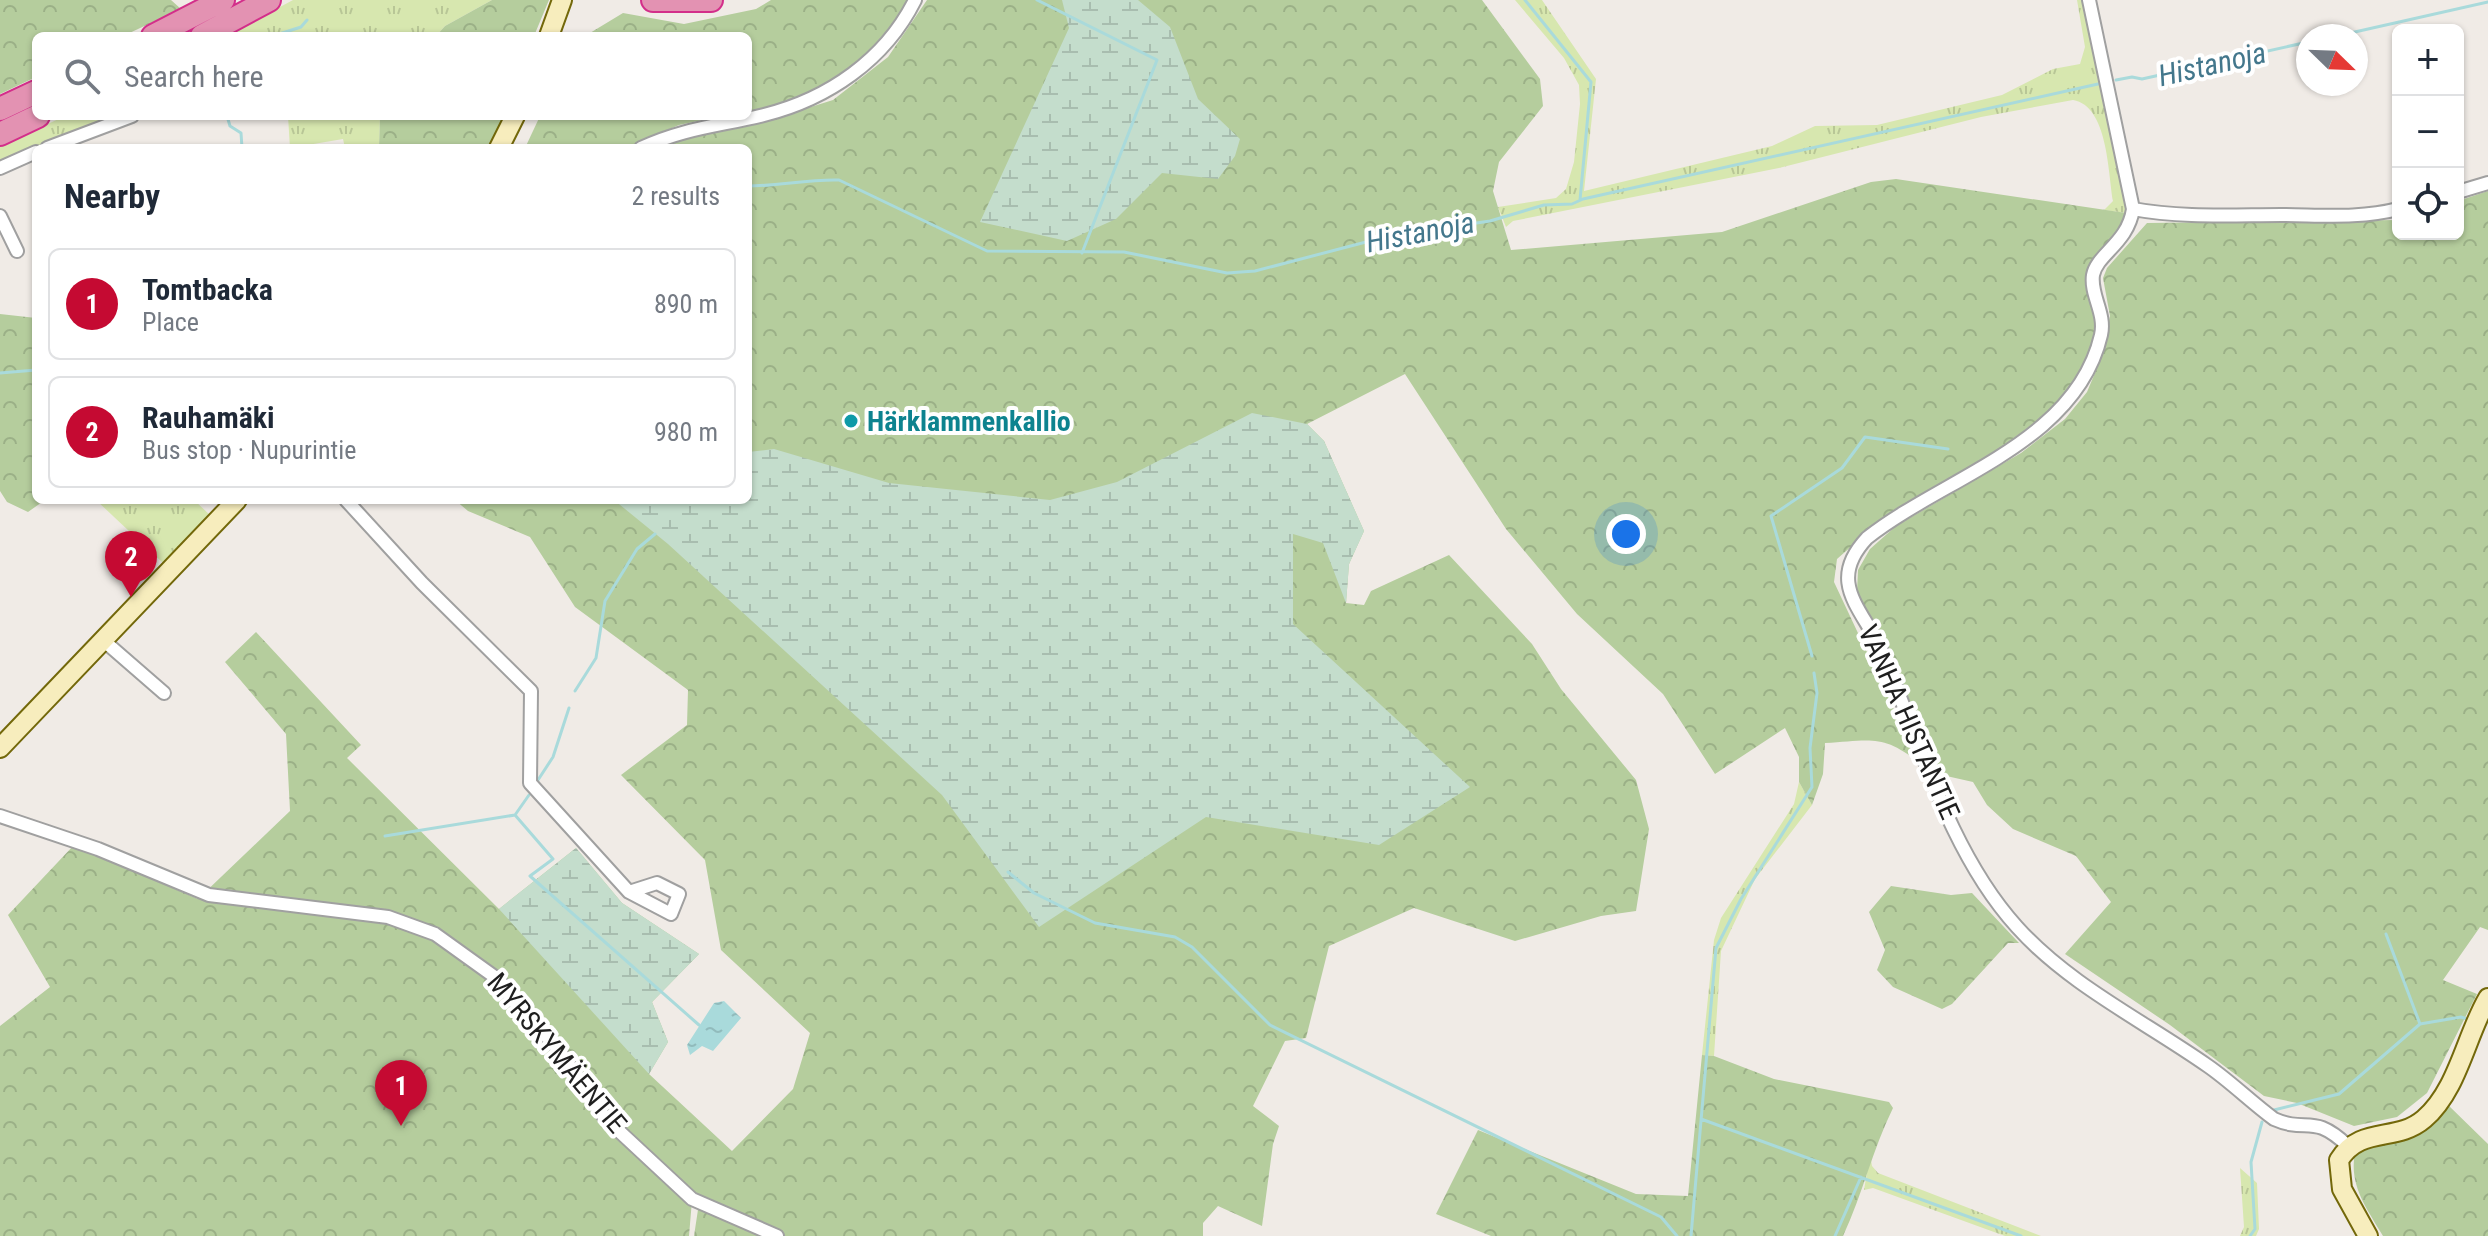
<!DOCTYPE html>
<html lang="en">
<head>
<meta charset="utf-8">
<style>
	body { margin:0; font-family:"Roboto Condensed",sans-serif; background:#f2f2f3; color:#1f2937 }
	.controls { position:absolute; right:24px; top:24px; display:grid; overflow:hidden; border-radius:12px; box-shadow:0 2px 6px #0004 }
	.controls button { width:72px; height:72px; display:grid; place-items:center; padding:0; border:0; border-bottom:2px solid #e0e1e3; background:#fff; color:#1f2937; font:40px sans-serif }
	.compass { position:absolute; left:2296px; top:24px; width:72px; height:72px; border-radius:50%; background:#fff; box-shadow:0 2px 6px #0004; rotate:113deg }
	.you { position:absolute; left:1626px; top:534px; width:28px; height:28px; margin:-20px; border:6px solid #fff; border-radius:50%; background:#1a73e8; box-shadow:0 0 0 12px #1a73e833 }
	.badge { display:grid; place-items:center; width:52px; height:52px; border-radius:50%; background:#c50a32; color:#fff; font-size:26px; font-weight:700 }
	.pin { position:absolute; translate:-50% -66px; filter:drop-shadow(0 2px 4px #0008) }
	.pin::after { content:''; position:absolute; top:42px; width:28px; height:24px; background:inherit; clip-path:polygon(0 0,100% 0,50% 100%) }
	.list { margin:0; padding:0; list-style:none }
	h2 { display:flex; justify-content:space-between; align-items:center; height:104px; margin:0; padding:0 32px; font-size:34px }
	h2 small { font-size:26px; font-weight:400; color:#747a83 }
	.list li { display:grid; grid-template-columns:52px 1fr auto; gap:24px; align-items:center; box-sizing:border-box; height:112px; margin:0 16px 16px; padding:0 16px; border:2px solid #e0e1e3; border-radius:12px }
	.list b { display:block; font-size:30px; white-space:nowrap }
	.list p { margin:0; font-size:26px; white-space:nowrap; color:#747a83 }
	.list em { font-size:26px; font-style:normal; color:#747a83 }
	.icon { flex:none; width:44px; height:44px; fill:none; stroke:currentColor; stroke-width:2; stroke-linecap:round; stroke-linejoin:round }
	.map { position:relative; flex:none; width:2488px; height:1236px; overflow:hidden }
	.search { position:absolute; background:#fff; box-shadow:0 2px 6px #0004; left:32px; top:32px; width:720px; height:88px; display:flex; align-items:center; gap:20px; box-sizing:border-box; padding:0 28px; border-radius:12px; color:#747a83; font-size:30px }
	.panel { position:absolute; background:#fff; box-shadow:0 2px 6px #0004; left:32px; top:144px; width:720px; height:360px; border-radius:12px }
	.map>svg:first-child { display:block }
	.grass { fill:url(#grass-tufts) }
	.forest { fill:url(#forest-crowns) }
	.wetland { fill:url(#wetland-marsh) }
	.water { fill:url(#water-ripples) }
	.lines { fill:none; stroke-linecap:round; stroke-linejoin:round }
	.stream { stroke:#a9dadb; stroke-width:3 }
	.street-casing { stroke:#a0a0a0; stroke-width:16 }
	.secondary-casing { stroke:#73680a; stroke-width:22 }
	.highway-casing { stroke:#d32e8a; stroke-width:26 }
	.street { stroke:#fff; stroke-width:12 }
	.secondary { stroke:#f7edbd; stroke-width:18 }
	.highway { stroke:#e392b2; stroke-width:22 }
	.culture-dot { fill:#0f9aa8; stroke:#fff; stroke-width:3 }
	.labels { text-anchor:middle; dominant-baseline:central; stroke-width:8; stroke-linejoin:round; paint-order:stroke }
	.culture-label { font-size:28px; font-weight:bold; fill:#0d838f; stroke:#fff; text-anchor:start }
	.street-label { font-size:28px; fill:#1f1f1f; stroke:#fff }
	.water-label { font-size:30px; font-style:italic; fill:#43778c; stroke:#fff }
</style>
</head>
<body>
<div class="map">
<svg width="2488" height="1236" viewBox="0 0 2488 1236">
	<defs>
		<pattern id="grass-tufts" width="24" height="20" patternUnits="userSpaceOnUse" patternTransform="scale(2)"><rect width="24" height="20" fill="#d7e7af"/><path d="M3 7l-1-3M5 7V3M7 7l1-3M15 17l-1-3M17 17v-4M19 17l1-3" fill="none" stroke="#b8c696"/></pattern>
		<pattern id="forest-crowns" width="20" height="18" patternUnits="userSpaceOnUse" patternTransform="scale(2)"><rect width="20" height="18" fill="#b5cd9d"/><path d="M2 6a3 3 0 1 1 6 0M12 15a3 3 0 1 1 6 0" fill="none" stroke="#9bb087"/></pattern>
		<pattern id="wetland-marsh" width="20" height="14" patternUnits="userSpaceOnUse" patternTransform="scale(2)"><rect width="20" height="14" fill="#c4ddcc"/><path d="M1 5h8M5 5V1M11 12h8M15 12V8" fill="none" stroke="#a8bdaf"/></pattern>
		<pattern id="water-ripples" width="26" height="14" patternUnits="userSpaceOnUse" patternTransform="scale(2)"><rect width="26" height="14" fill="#a9dadb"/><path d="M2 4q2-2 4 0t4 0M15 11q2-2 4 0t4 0" fill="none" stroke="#91bbbc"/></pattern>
	</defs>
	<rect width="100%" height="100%" fill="#f0ebe6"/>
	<path class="grass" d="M293,0H492L445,26L436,36H226Z
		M1515,0H1542L1596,79L1584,191L1772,146L1815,126L1877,125L2002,95L2053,69L2080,64L2085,47L2077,0H2086L2127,201L2126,213L2104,210L2113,201C2108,172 2108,106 2073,100L1981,117L1779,168L1513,221L1506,227L1498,207L1556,198L1566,189L1574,162L1580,104L1579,85L1564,58Z
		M65,116H118L0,164V146Z
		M288,116H380L379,148H345L343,139L290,148Z
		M96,500H194L211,516L164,564Z
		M1799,782L1812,805L1755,879L1721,951L1714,1056L1702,1055L1714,940L1721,918L1794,804Z
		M1870,1155L1872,1166L1878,1173L2041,1236H2005L1873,1188L1864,1190Z
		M2240,1168L2257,1183L2259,1229L2256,1236H2240L2244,1227Z"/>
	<path class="forest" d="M0,0H171L181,9L123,36H36V77L0,94Z
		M492,0H549L534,36H436L445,26Z
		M771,0H909C871,60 819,100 748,111V36H585L623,13L684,24L756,9Z
		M927,0H1482L1540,79L1543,106L1499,162L1493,191L1511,250L1722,232L1871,182L1896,179L2126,213C2115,240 2093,257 2085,285L2098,314L2094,349L2067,398L1994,454L1878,523L1837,559L1834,582L1919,763C1883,733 1869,741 1825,743L1823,774L1812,805L1799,782V757L1785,728L1715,774L1663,694L1577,614L1506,529L1405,374L1307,424L1324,441L1364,531L1349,564L1346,603L1364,605L1371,591L1449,555L1532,644L1561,689L1636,780L1649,829L1636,911L1601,916L1515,941L1414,908L1329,946L1306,1038L1285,1041L1253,1106L1279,1126L1273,1144L1262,1226L1218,1206L1203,1223V1236H694L699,1203L692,1200L689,1236H0V1026L50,987L8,915L74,845L198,899L290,811L286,734L225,662L256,632L361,745L347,758L499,909L576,848L622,903L699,954L652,1002L668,1042L649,1074L732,1151L793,1089L810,1033L721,950L705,860L621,775L687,725L688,690L575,607L530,537L468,511L455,500H748V148H655L681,135L763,122L833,100L888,57Z
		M380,116H507L492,148H379Z
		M540,116H721L679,125L625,148H525Z
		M2488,191V930L2480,927L2443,980L2477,994L2427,1093L2397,1117L2354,1126L2297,1103L2264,1096L2170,1025L2065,954L2111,902L2076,856L2013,829L1987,805L1973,782L1942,775L1857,591L1858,570L1870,549L1896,526L2021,453L2065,419L2087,392L2100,361L2110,316L2103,278L2107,268L2147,223L2398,220V234H2458V201Z
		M0,314L36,318V500H45L28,512L7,502L0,491Z
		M1891,886L1951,895L1972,893L2019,943H2008L1952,1004L1942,1009L1893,987L1877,970L1885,950L1869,912Z
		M1702,1055L1714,1056L1774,1079L1889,1102L1893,1108C1872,1151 1863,1193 1843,1236H1491L1436,1214L1478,1130L1636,1194L1688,1196Z
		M2446,1103L2488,1144V1236H2383C2366,1207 2347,1183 2356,1149L2411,1136Z"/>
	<path class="wetland" d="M1062,0H1138L1170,27L1198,99L1240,139L1235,156L1218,179L1162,173L1116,219L1067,241L980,222L1069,28Z
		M1252,413L1307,424L1324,441L1364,531L1349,564L1346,603L1323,543L1293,534V624L1470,787L1379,845L1206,817L1039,927L942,795L668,544L614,500H748V452L774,449L889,483L1050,500L1117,482Z
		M576,848L622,903L699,954L652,1002L668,1042L649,1074L499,909Z"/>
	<path class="water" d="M724,1001L741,1018L713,1051L702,1046L690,1055L687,1045L714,1003Z"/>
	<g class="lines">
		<path class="stream" d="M1037,0L1157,60L1082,253
			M1525,0L1591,82L1580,200
			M273,36L301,27L307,20
			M2337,36L2488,2
			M2116,80L2132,77L2142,79L2308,42
			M227,116L230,126L241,133L242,148
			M748,186C779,186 808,179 839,180L987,251L1124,252L1227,273L1255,271L1389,236L1490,221L1544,205L1572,204L1583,199L2098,84
			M0,373L36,370
			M1812,656L1771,516L1842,468L1865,437L1948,449
			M575,691L596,658L605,601L637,549L655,534
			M538,780L553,757L569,708
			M529,795L515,815L553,859L530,876L699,1025
			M385,836L515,815
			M1008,872L1034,893L1095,923L1175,937L1192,947L1270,1025L1661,1217L1677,1236
			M2386,934L2420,1024
			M2274,1110L2339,1094L2420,1024L2461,1017L2467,1019
			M1701,1119L2021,1236
			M1691,1236L1716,948L1741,899L1812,787L1810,748L1817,693L1814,673
			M1835,1236L1861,1177
			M2250,1236L2255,1229L2251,1162L2262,1122"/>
		<g class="street-casing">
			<path id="street" d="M2089,0L2133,209C2128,243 2097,254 2093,275C2090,295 2106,313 2101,335C2076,443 1944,477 1867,538C1824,584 1865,610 1884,656C1921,746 1950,853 2017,927C2069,985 2144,1021 2208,1066C2231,1082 2251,1102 2274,1119C2308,1134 2312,1112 2348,1146
				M47,148L132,116
				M641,148C684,128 719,126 764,115C828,99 885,60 915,0
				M0,168L36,152
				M2458,192L2488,183
				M2133,209C2181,218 2232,215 2281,215C2320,215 2360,219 2398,209
				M0,216L17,251
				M346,500L422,583L531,691L530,783L629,892L671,914L679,894L657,883L629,892
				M103,640L164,693
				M0,816L98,849L209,895L388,917L435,934L499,980L519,1008L555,1045L605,1118L692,1199L777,1236"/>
		</g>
		<g class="secondary-casing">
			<path id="secondary" d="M549,36L562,0
				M499,148L515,116
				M0,748L237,500
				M2368,1236L2342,1189L2339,1160C2361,1125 2396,1143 2424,1119C2458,1090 2466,1035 2488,998"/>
		</g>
		<g class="highway-casing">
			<path id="highway" d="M653,0H711
				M153,36L223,0
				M202,36L269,0
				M0,109L36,92
				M0,134L38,116"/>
		</g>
		<use href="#street" class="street"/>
		<use href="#secondary" class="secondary"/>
		<use href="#highway" class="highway"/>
	</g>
	<circle class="culture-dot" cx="851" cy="421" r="8"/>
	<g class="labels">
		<g class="culture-label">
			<text x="867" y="421">Härklammenkallio</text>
		</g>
		<g class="street-label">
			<text transform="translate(1909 722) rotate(66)">VANHA HISTANTIE</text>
			<text transform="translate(557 1053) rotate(50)">MYRSKYMÄENTIE</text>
		</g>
		<g class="water-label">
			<text transform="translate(2212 64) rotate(-13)">Histanoja</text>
			<text transform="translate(1420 232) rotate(-11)">Histanoja</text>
		</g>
	</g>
</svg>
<div class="controls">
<button>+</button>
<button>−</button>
<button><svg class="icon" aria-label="locate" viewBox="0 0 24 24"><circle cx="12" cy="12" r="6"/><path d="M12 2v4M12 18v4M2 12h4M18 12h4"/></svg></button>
</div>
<svg class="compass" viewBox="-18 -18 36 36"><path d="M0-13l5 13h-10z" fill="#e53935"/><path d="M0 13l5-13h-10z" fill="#747a83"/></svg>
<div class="you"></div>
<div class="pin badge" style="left:401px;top:1126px">1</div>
<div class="pin badge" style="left:131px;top:597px">2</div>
<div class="search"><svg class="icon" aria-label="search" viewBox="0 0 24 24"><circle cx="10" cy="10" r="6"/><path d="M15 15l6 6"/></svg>Search here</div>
<section class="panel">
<h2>Nearby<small>2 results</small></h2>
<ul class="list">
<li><span class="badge">1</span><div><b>Tomtbacka</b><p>Place</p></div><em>890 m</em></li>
<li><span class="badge">2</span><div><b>Rauhamäki</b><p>Bus stop · Nupurintie</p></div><em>980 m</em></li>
</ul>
</section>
</div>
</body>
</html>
